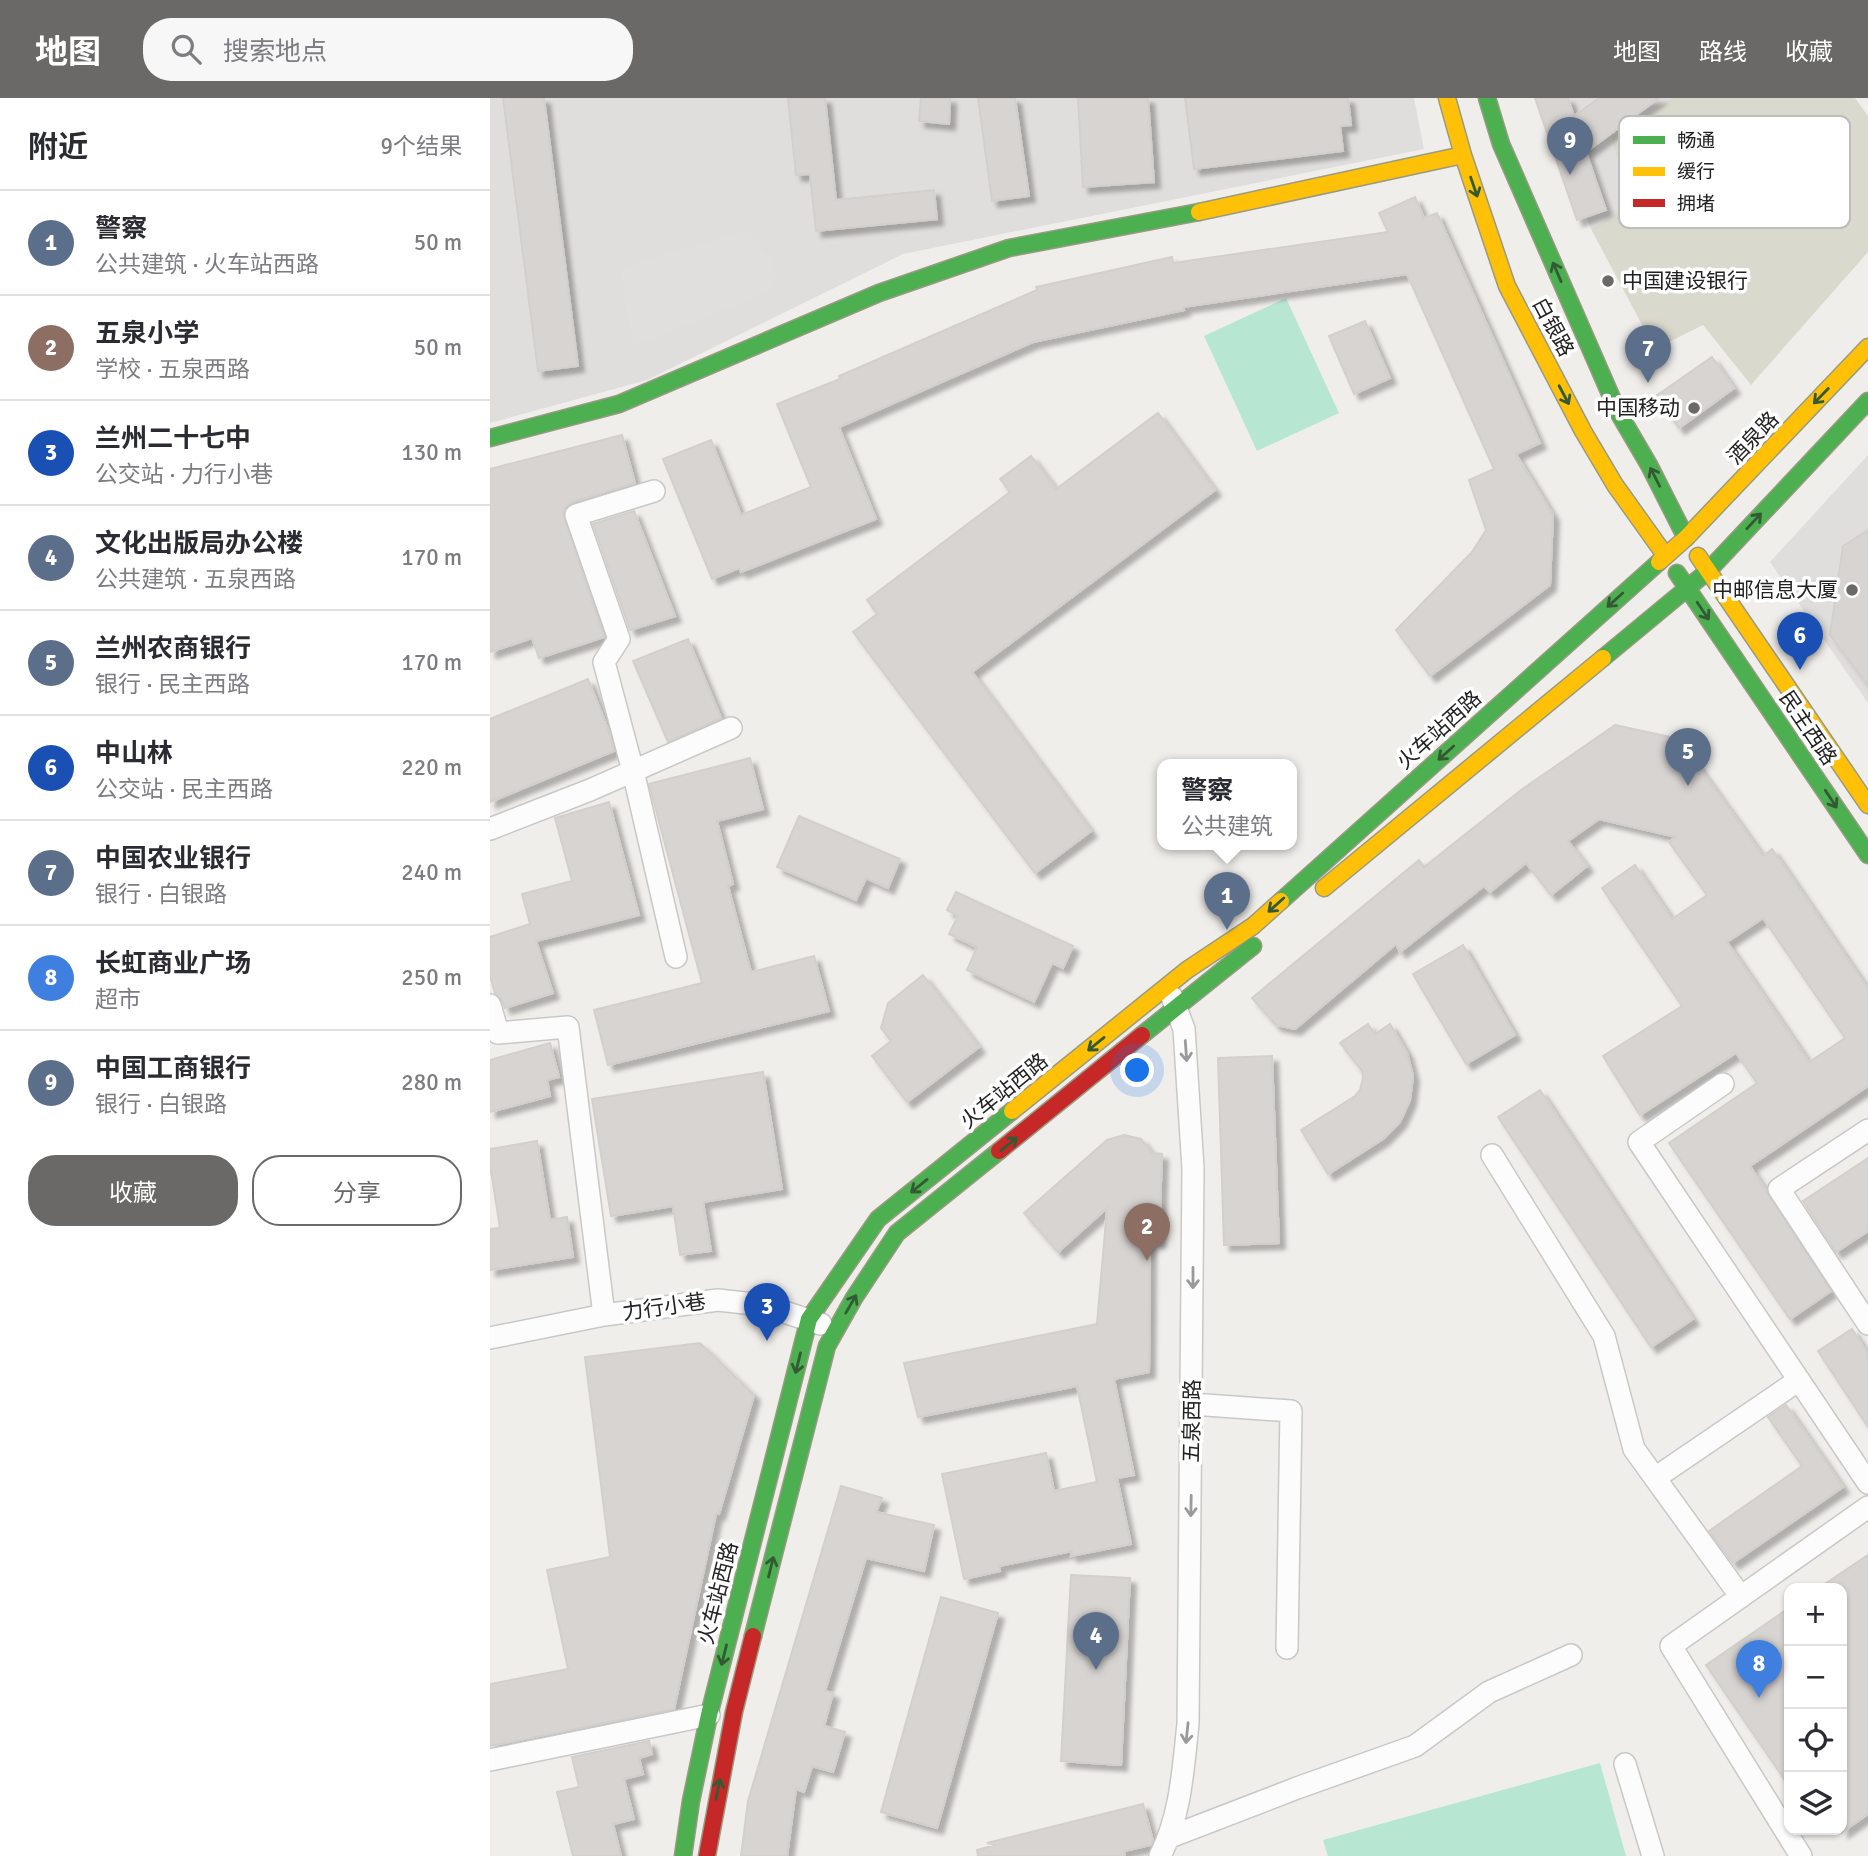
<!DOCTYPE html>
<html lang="zh">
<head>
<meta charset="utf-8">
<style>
	body { margin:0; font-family:Signika,"Noto Sans SC",sans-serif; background:#f7f7f7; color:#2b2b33 }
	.controls { position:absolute; right:21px; bottom:21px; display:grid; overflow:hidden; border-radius:14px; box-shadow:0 2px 5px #0004 }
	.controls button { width:63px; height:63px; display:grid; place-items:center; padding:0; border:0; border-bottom:2px solid #e1e1e2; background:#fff; color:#2b2b33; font:35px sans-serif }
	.you { position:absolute; left:648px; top:973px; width:24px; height:24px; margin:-18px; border:5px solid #fff; border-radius:50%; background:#1a73e8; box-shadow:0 0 0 10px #1a73e833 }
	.badge { display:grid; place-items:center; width:46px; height:46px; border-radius:50%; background:#6a6968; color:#fff; font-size:23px; font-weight:700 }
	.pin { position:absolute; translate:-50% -58px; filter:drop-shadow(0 2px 4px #0008) }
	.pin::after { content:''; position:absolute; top:37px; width:24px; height:21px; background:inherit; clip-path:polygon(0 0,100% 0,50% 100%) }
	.popup { position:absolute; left:667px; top:661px; width:140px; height:91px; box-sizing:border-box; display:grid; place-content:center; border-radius:14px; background:#fff; filter:drop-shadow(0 2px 5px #0005); font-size:23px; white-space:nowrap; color:#7c7c81 }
	.popup b { font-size:26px; color:#2b2b33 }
	.popup::after { content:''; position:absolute; left:50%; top:100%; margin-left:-14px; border:14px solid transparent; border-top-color:#fff }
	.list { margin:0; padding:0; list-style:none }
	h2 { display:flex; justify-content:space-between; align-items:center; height:91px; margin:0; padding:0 28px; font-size:30px }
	h2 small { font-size:23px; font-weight:400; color:#7c7c81 }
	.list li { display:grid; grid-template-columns:46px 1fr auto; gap:21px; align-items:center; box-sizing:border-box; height:105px; padding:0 28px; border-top:2px solid #e1e1e2 }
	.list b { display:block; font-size:26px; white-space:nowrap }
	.list p { margin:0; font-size:23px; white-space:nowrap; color:#7c7c81 }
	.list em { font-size:23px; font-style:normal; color:#7c7c81 }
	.actions { display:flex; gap:14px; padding:21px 28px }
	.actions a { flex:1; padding:16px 0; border:2px solid #6a6968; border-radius:28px; text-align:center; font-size:24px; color:#6a6968 }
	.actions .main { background:#6a6968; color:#fff }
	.icon { flex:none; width:38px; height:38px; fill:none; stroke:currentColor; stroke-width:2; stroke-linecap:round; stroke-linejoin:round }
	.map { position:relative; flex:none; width:1378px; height:1758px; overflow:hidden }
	header { display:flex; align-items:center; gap:42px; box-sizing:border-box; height:98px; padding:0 35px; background:#6a6968; color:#fff }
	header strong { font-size:33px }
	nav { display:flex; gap:38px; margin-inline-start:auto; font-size:24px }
	.search { width:490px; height:63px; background:#f7f7f7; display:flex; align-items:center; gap:18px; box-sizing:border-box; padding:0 24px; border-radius:28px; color:#7c7c81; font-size:26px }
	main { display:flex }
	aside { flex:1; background:#fff }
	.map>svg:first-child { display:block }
	.residential { fill:#dfdedc }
	.construction { fill:#d9d9cd }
	.pitch { fill:#b7e6d2 }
	.parking { fill:#e0dfde }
	.building { fill:#d7d4d2; stroke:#d3d0cc; stroke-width:2; fill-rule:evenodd; filter:url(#shadow) }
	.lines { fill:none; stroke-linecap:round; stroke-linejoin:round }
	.street-casing { stroke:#c9c8c7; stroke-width:24 }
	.fast-casing { stroke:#999a82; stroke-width:19 }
	.slow-casing { stroke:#999a82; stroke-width:19 }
	.jam-casing { stroke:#999a82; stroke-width:19 }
	.street { stroke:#fdfcfc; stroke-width:21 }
	.fast { stroke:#4caf50; stroke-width:16 }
	.slow { stroke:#ffc107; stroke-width:16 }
	.jam { stroke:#c62828; stroke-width:16 }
	.oneway { stroke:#335a34 }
	.oneway2 { stroke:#9a9a9a }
	.poi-dot { fill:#6a6968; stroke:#fff; stroke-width:2.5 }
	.labels { text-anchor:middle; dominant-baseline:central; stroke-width:7; stroke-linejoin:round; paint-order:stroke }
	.poi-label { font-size:21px; fill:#222; stroke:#fff; text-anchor:end }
	.street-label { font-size:21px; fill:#222; stroke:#fff }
	.key { fill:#fff; stroke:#bdbdbd; stroke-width:2 }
	.key-label { font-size:19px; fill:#222 }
</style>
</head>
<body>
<header>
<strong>地图</strong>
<div class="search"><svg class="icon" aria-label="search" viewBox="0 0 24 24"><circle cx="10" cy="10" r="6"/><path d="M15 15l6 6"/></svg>搜索地点</div>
<nav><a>地图</a><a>路线</a><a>收藏</a></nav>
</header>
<main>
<aside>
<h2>附近<small>9个结果</small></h2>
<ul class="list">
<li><span class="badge" style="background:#5c6f8a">1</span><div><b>警察</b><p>公共建筑 · 火车站西路</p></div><em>50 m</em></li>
<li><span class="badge" style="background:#8d6e63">2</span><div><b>五泉小学</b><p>学校 · 五泉西路</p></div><em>50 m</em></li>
<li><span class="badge" style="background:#1a4fb4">3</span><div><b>兰州二十七中</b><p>公交站 · 力行小巷</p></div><em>130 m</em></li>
<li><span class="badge" style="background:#5c6f8a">4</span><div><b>文化出版局办公楼</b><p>公共建筑 · 五泉西路</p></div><em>170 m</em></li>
<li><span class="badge" style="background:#5c6f8a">5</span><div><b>兰州农商银行</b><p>银行 · 民主西路</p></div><em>170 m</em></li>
<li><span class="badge" style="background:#1a4fb4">6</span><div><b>中山林</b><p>公交站 · 民主西路</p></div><em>220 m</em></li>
<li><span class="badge" style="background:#5c6f8a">7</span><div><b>中国农业银行</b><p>银行 · 白银路</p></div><em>240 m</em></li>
<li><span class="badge" style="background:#3f7fe0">8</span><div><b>长虹商业广场</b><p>超市</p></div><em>250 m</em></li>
<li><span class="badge" style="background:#5c6f8a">9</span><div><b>中国工商银行</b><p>银行 · 白银路</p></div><em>280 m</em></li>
</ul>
<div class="actions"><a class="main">收藏</a><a>分享</a></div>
</aside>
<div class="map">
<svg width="1378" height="1758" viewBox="0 0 1378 1758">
	<defs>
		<filter id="shadow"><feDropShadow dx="6" dy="6" stdDeviation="2" flood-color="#0004"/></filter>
	</defs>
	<rect width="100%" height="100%" fill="#f0eeeb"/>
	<path class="residential" d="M0,0H924L934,51L413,156L157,282L0,325Z
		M1049,0H1182L1121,39L1142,106L1101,131Z
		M1378,357V605L1280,464Z"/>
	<path class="construction" d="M1182,0H1365L1378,18V154L1261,287L1213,227L1165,251L1101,131L1141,106L1121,39Z"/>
	<path class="pitch" d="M796,200L849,315L767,353L714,238Z
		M1110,1665L1136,1758H838L833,1742Z"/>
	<path class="parking" d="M257,132L281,161L287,179L281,193L143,248L130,171Z"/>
	<path class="building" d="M13,0H54L88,268L48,273Z
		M298,0H335L346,102L444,92L447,121L326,133L320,76L306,77Z
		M431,0H460L459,26L429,23Z
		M488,0H525L539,98L502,103Z
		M588,0H658L664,84L593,89Z
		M695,0H858L861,27L850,28L853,53L704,71Z
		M1045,0H1078L1084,18L1109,0H1169L1096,54L1116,112L1087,122Z
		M925,99L934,120L947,115L1050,345L1026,356L1063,417L1060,487L940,578L906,532L982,454L996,432L979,382L1004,371L917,176L693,209L694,212L543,244L349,329L386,421L251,474L249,470L222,481L173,361L221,342L251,417L321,389L287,306L350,281L349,278L547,192L546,189L682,159L683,165L898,134L889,115Z
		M875,223L900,280L864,296L839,238Z
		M1222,259L1244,290L1189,330L1166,298Z
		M668,315L725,392L482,574L601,733L545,775L363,534L387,516L377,502L520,394L510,381L541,358L566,391Z
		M132,337L145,385L82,404L76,409L73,415L114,539L49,560L42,540L0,554V371Z
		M144,413L185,518L140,532L103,426Z
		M1378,432V587L1340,537L1353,448Z
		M198,541L231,620L178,644L143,563Z
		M98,581L118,631L124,653L0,704V621Z
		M1125,627L1189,641L1273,758L1282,751L1378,891V988L1260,1068L1341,1193L1300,1221L1179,1045L1267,985L1246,955L1150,1017L1113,958L1192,908L1112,790L1145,767L1182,821L1217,797L1179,744L1186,739L1109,721L1078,743L1097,768L1061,797L1036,765L1000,794L994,788L910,854L906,846L805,931L786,927L762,900L929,762L934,769L1031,692ZM1273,820L1355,940L1319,964L1237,844Z
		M260,660L273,711L227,723L243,786L238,788L261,874L324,858L339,913L118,967L104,912L212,885L159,686Z
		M119,704L149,817L46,843L63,895L15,910L10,898L5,895L0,878V839L40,826L32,796L82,783L65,720Z
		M309,718L410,761L398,790L376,780L366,802L287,769Z
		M466,794L583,848L573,870L562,865L544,904L477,872L487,849L459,836L468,818L457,812Z
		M973,847L1025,937L976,966L923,876Z
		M433,877L489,949L417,1004L382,958L401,943L391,930L398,905Z
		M878,926L885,936L900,926L917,955L923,978L920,1002L910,1024L893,1041L838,1076L811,1032L865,998L870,992L873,980L872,973L850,945Z
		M60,945L69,979L57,982L60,998L0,1014V962Z
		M782,958L789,1145L734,1147L728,960Z
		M273,974L292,1091L213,1104L221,1153L190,1157L183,1108L121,1118L102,1001Z
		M1050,992L1203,1221L1161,1249L1008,1019Z
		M634,1037L651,1041L662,1055L672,1056L669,1144L660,1143L659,1274L624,1281L644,1377L627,1380L641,1446L581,1458L582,1453L509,1468L510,1473L474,1481L452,1376L556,1355L564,1393L607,1384L587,1288L428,1319L414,1265L607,1226L617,1110L568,1154L534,1115L617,1042Z
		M47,1043L60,1122L77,1119L83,1159L0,1172V1131L10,1130L0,1067V1051Z
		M1378,1060V1133L1346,1154L1313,1103Z
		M1362,1231L1378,1256V1329L1328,1253Z
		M210,1245L264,1297L229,1416H226L184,1611L0,1648V1586L78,1571L57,1472L120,1459L95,1259Z
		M1296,1307L1353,1389L1243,1465L1219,1433L1312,1368L1278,1319Z
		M351,1388L392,1400L386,1414L444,1427L434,1473L376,1460L335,1593L343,1595L334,1628L355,1634L343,1674L322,1668L314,1694L306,1691L297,1758H251L258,1703Z
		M1378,1457V1716L1352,1734V1490H1329Z
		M581,1477L640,1480L631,1667L571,1663Z
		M451,1499L508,1515L447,1730L391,1714Z
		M1299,1510V1688L1216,1567Z
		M159,1643L162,1656L149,1660L153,1676L134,1681L144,1721L123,1726L131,1758H83L67,1694L89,1689L82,1659Z
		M653,1706L663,1743L661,1747L634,1753L635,1758H488L487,1752L505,1747L497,1745Z"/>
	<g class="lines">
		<g class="street-casing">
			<path id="street" d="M164,393L86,417L129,541L114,564L143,673L186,859
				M0,731L100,692L241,630
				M0,907L8,935L78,929L114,1217
				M1233,986L1149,1044L1378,1385
				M1378,1032L1289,1091L1378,1226
				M1002,1057L1114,1238L1144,1351L1251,1499
				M0,1240L114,1217L228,1202L273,1207L331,1226
				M702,1306L801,1313L797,1550
				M1165,1380L1309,1282
				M0,1662L219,1617
				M1135,1666L1163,1758
				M680,1739L807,1690L925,1648L999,1594L1081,1557
				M670,1758C691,1717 693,1671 698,1626L703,1070L694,931L682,899
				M1311,1758L1181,1548L1378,1409"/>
		</g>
		<g class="fast-casing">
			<path id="fast" d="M997,0L1011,46L1128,314L1159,367L1196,440
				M0,340L129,306L389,195L519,150L709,114
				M1187,475L1378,757
				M1113,560L1218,473L1378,303
				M791,803L1169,464
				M652,937L763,848
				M263,1538L337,1248L364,1200L407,1135L509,1053
				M193,1758L201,1703L219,1617L319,1221L388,1121L522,1013"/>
		</g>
		<g class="slow-casing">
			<path id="slow" d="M957,0L973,57L1017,188L1093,333L1125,387L1175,457
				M709,114L973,57
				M1208,458L1378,707
				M1169,464L1196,440L1378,249
				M834,790L1113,560
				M522,1013L697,872L763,828L791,803"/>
		</g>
		<g class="jam-casing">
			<path id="jam" d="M509,1053L652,937
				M217,1758L244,1614L263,1538"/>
		</g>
		<use href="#street" class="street"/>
		<use href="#fast" class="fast"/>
		<use href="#slow" class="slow"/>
		<use href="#jam" class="jam"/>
	</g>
	<defs><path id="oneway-shaft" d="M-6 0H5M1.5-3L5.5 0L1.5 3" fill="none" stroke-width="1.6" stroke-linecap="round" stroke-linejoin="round" transform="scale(1.75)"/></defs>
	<g class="oneway">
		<use href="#oneway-shaft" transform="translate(984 89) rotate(71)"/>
		<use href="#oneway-shaft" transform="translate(1067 174) rotate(-113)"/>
		<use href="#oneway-shaft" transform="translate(1074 297) rotate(62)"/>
		<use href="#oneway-shaft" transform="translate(1331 298) rotate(134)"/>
		<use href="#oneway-shaft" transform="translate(1165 379) rotate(-117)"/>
		<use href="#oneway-shaft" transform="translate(1264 423) rotate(-47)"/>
		<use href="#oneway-shaft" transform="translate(1125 502) rotate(138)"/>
		<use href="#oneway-shaft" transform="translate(1213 513) rotate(56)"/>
		<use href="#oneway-shaft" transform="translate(956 655) rotate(138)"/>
		<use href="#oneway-shaft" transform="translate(1341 701) rotate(57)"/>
		<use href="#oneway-shaft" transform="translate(786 807) rotate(138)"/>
		<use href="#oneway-shaft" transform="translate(606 946) rotate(141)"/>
		<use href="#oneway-shaft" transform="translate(519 1046) rotate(-39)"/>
		<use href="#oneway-shaft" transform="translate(429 1088) rotate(141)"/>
		<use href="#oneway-shaft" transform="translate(361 1206) rotate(-60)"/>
		<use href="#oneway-shaft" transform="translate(308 1265) rotate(104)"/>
		<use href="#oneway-shaft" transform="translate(281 1469) rotate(-76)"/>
		<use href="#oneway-shaft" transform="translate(234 1557) rotate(104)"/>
		<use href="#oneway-shaft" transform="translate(228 1691) rotate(-79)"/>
	</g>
	<g class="oneway2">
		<use href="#oneway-shaft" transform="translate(696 953) rotate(86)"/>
		<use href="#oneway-shaft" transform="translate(703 1180) rotate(90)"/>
		<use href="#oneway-shaft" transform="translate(701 1408) rotate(91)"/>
		<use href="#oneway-shaft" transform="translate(697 1635) rotate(96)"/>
	</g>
	<g class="poi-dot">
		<circle cx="1118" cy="183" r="7"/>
		<circle cx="1204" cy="310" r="7"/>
		<circle cx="1362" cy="492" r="7"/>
	</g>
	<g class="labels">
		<g class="poi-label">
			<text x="1132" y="183" text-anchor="start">中国建设银行</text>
			<text x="1190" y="310">中国移动</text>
			<text x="1348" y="492">中邮信息大厦</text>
		</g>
		<g class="street-label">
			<text transform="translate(1063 229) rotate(62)">白银路</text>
			<text transform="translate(1263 340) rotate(-46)">酒泉路</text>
			<text transform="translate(1318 630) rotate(56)">民主西路</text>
			<text transform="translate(949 632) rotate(-42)">火车站西路</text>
			<text transform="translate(514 993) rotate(-39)">火车站西路</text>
			<text transform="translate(174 1209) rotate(-8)">力行小巷</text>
			<text transform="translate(702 1323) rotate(-89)">五泉西路</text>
			<text transform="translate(228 1495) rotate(-76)">火车站西路</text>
		</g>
	</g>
	<rect x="1129" y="18" width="231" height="112" rx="10" class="key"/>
	<rect x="1143" y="38" width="32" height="8" fill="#4caf50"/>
	<rect x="1143" y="69" width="32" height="9" fill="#ffc107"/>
	<rect x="1143" y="101" width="32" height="8" fill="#c62828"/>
	<g class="key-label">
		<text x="1187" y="49">畅通</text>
		<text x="1187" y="80">缓行</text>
		<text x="1187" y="112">拥堵</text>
	</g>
</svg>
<div class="controls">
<button>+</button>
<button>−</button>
<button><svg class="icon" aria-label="locate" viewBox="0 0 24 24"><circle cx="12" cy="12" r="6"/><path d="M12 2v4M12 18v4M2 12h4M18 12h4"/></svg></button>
<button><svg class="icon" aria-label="layers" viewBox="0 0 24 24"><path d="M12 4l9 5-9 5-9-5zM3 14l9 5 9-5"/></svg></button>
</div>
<div class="you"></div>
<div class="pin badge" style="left:737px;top:832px;background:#5c6f8a">1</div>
<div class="popup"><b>警察</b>公共建筑</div>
<div class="pin badge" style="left:657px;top:1163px;background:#8d6e63">2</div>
<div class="pin badge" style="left:277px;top:1243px;background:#1a4fb4">3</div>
<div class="pin badge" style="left:606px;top:1572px;background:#5c6f8a">4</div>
<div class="pin badge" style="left:1198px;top:688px;background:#5c6f8a">5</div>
<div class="pin badge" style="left:1310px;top:572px;background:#1a4fb4">6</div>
<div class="pin badge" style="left:1158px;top:285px;background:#5c6f8a">7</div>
<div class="pin badge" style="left:1269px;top:1600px;background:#3f7fe0">8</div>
<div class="pin badge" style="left:1080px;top:77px;background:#5c6f8a">9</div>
</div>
</main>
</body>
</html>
